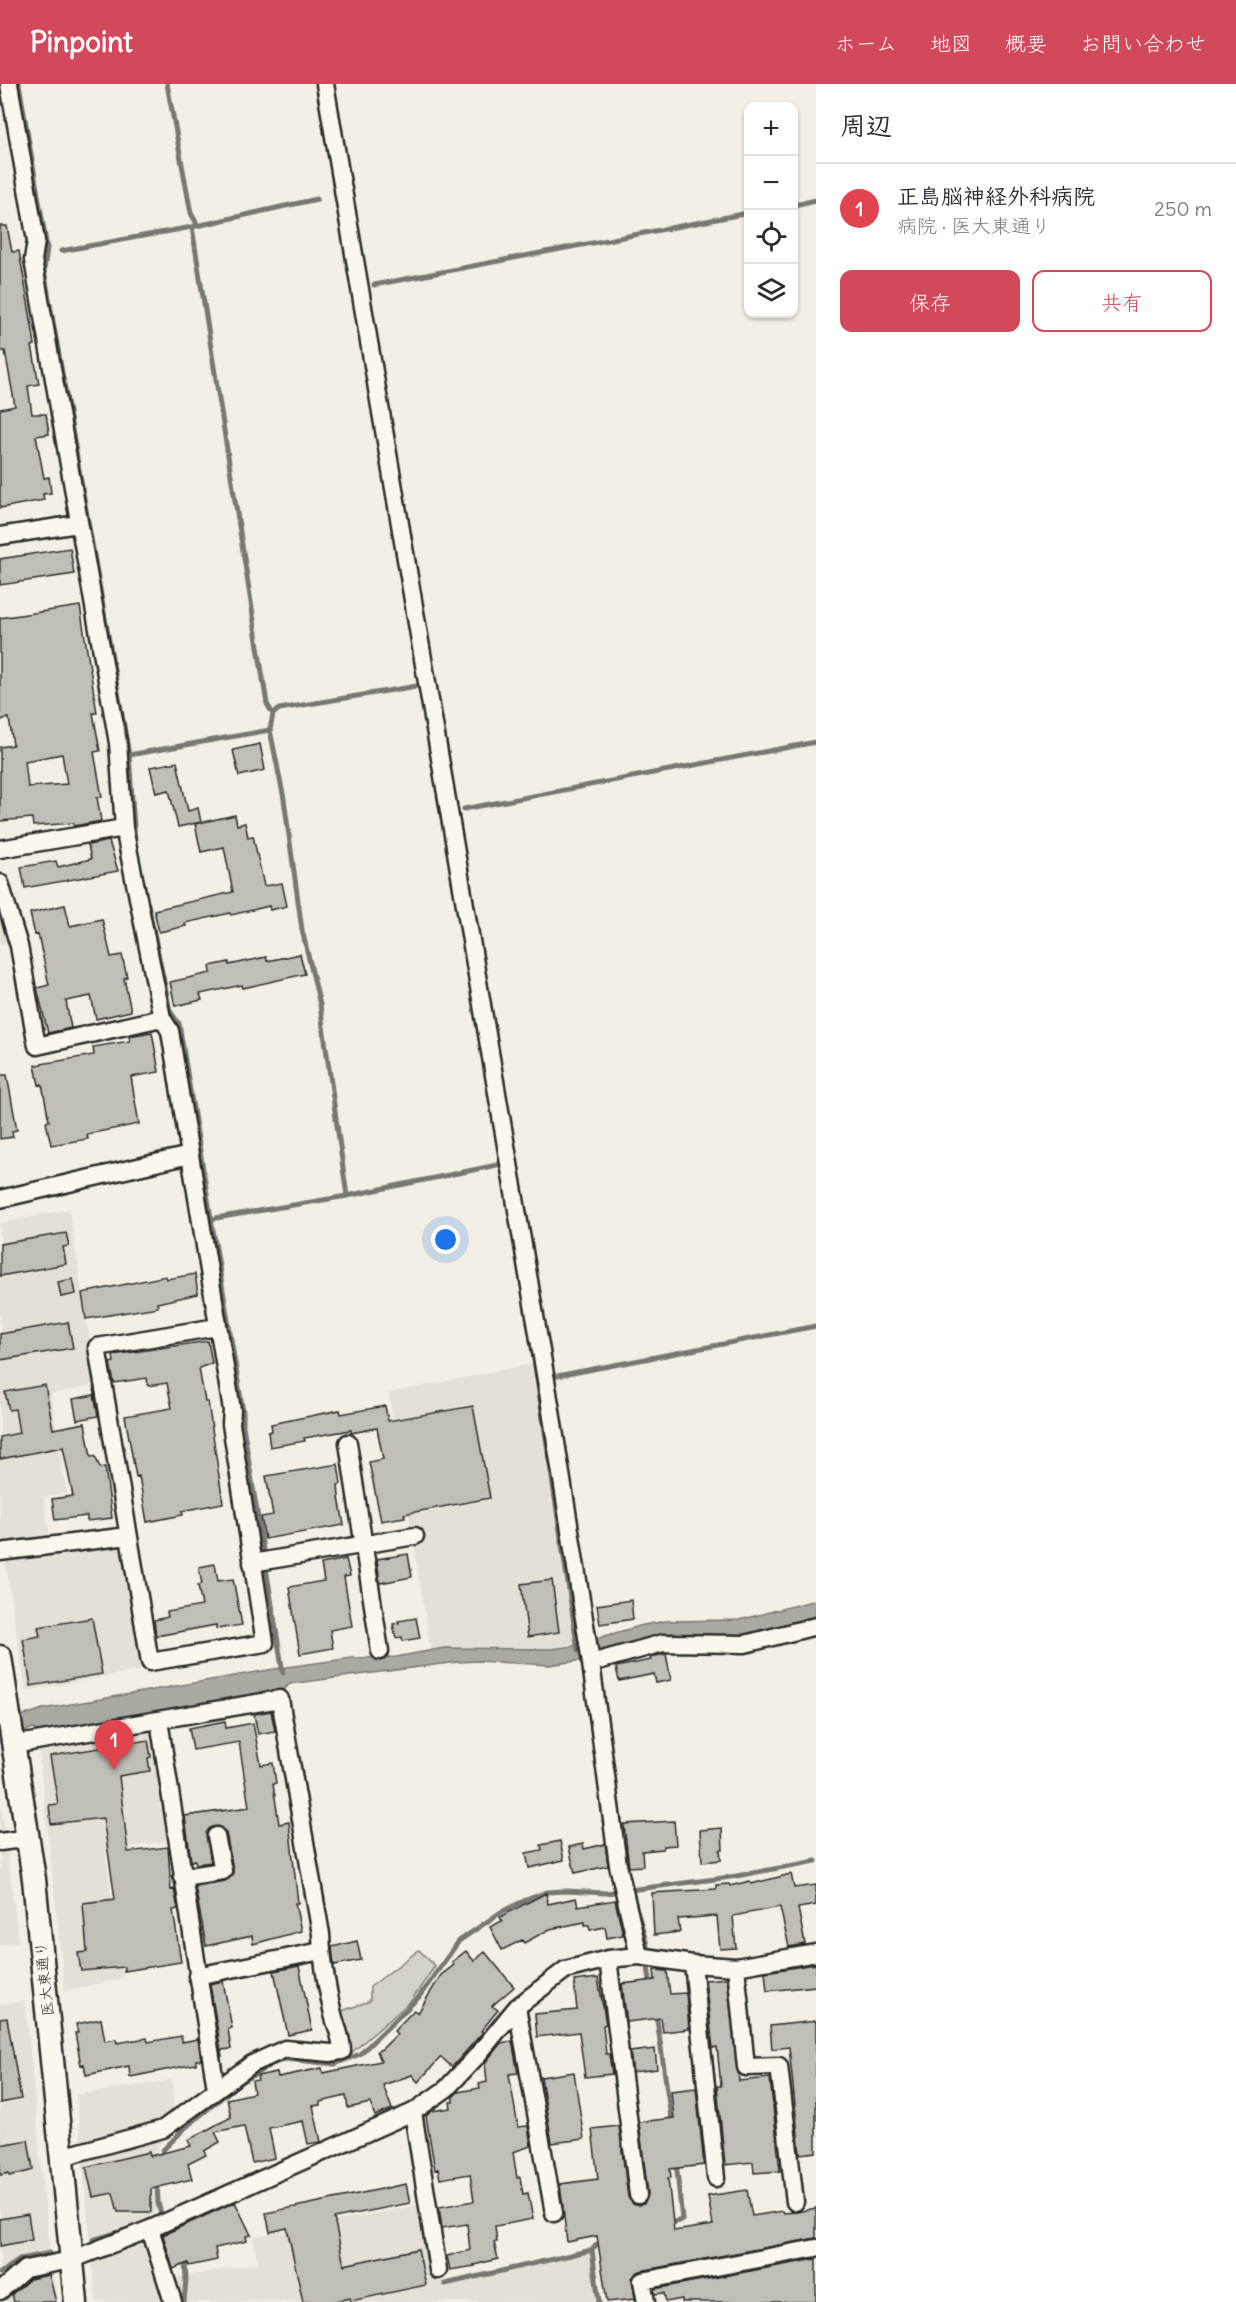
<!DOCTYPE html>
<html lang="ja">
<head>
<meta charset="utf-8">
<style>
	body { margin:0; font-family:Delius,"Klee One",sans-serif; background:#f7f7f7; color:#2b2b33 }
	.controls { position:absolute; right:18px; top:18px; display:grid; overflow:hidden; border-radius:12px; box-shadow:0 2px 4px #0004 }
	.controls button { width:54px; height:54px; display:grid; place-items:center; padding:0; border:0; border-bottom:2px solid #e1e1e2; background:#fff; color:#2b2b33; font:30px sans-serif }
	.you { position:absolute; left:446px; top:1156px; width:21px; height:21px; margin:-15px; border:4px solid #fff; border-radius:50%; background:#1a73e8; box-shadow:0 0 0 9px #1a73e833 }
	.badge { display:grid; place-items:center; width:39px; height:39px; border-radius:50%; background:#d1495b; color:#fff; font-size:20px; font-weight:700 }
	.pin { position:absolute; translate:-50% -50px; filter:drop-shadow(0 2px 3px #0008) }
	.pin::after { content:''; position:absolute; top:32px; width:21px; height:18px; background:inherit; clip-path:polygon(0 0,100% 0,50% 100%) }
	.list { margin:0; padding:0; list-style:none }
	h2 { display:flex; justify-content:space-between; align-items:center; height:78px; margin:0; padding:0 24px; font-size:26px }
	h2 small { font-size:20px; font-weight:400; color:#7c7c81 }
	.list li { display:grid; grid-template-columns:39px 1fr auto; gap:18px; align-items:center; box-sizing:border-box; height:90px; padding:0 24px; border-top:2px solid #e1e1e2 }
	.list b { display:block; font-size:22px; white-space:nowrap }
	.list p { margin:0; font-size:20px; white-space:nowrap; color:#7c7c81 }
	.list em { font-size:20px; font-style:normal; color:#7c7c81 }
	.actions { display:flex; gap:12px; padding:18px 24px }
	.actions a { flex:1; padding:14px 0; border:2px solid #d1495b; border-radius:12px; text-align:center; font-size:21px; color:#d1495b }
	.actions .main { background:#d1495b; color:#fff }
	.icon { flex:none; width:33px; height:33px; fill:none; stroke:currentColor; stroke-width:2; stroke-linecap:round; stroke-linejoin:round }
	.map { position:relative; flex:none; width:816px; height:2218px; overflow:hidden }
	header { display:flex; align-items:center; gap:36px; box-sizing:border-box; height:84px; padding:0 30px; background:#d1495b; color:#fff }
	header strong { font-size:28px }
	nav { display:flex; gap:33px; margin-inline-start:auto; font-size:21px }
	main { display:flex }
	aside { flex:1; background:#fff }
	.map>svg:first-child { display:block }
	.built { fill:#e4e0d6 }
	.green { fill:#d5d2c9; stroke:#807e7a; stroke-width:1.5 }
	.water { fill:#aca9a2; stroke:#787772; stroke-width:1.5 }
	.lines { fill:none; stroke-linecap:round; stroke-linejoin:round }
	.stream { stroke:#787772; stroke-width:5 }
	.building { fill:#c0beb6; stroke:#2b2b2b; stroke-width:1.5; fill-rule:evenodd }
	.street-casing { stroke:#2b2b2b; stroke-width:21 }
	.secondary-casing { stroke:#2b2b2b; stroke-width:27 }
	.street { stroke:#fbf7ec; stroke-width:16 }
	.secondary { stroke:#fbf7ec; stroke-width:22 }
	.labels { text-anchor:middle; dominant-baseline:central; stroke-width:4.5; stroke-linejoin:round; paint-order:stroke }
	.street-label { font-size:15px; fill:#2b2b2b; stroke:#fbf7ec }
</style>
</head>
<body>
<header>
<strong>Pinpoint</strong>
<nav><a>ホーム</a><a>地図</a><a>概要</a><a>お問い合わせ</a></nav>
</header>
<main>
<div class="map">
<svg width="816" height="2218" viewBox="0 0 816 2218">
	<rect width="100%" height="100%" fill="#f3efe4"/>
	<filter id="ink" filterUnits="userSpaceOnUse"><feTurbulence type="fractalNoise" baseFrequency=".0167" numOctaves="2"/><feDisplacementMap in="SourceGraphic" scale="12" xChannelSelector="R" yChannelSelector="G"/><feConvolveMatrix kernelMatrix="1 2 1 2 8 2 1 2 1" color-interpolation-filters="sRGB"/></filter>
	<g filter="url(#ink)">
		<path class="built" d="M0,823L10,858L0,860Z
			M69,1125L97,1301L51,1310L67,1410L44,1413L51,1467L123,1458L142,1586L26,1607L0,1446V1139Z
			M531,1280L574,1562L551,1565L480,1563L431,1567L389,1309Z
			M153,1631L168,1757L105,1767L123,1894L65,1907L37,1651Z
			M0,1712L19,1858L0,1861Z
			M25,1916L50,2171L17,2178L0,2192V1921Z
			M172,1996L174,2047L158,2062L154,2087L157,2126L144,2142L167,2218H96L76,2011Z
			M430,2119L444,2202L590,2168L597,2218H179L171,2195L258,2179L253,2153Z
			M52,2183L57,2218H6L5,2211L23,2188Z"/>
		<path class="green" d="M419,1866L435,1882L411,1917L350,1970L339,1928L370,1917V1903Z"/>
		<path class="water" d="M816,1516V1532L741,1551H666L598,1570L594,1555L643,1541L666,1537L739,1536Z
			M582,1561L583,1576L549,1581L478,1577L457,1578L289,1600L285,1605L39,1648L33,1644L0,1658V1639L43,1625L280,1584L352,1574L396,1573L444,1564L551,1565Z"/>
		<g class="lines">
			<path class="stream" d="M19,0L47,164L44,186L129,671L135,758
				M167,0L191,129L198,142
				M794,121L816,116
				M192,143L267,620L273,630
				M61,167L192,143L317,115
				M374,201L748,129
				M270,646L284,715L302,846L320,921L347,1112
				M129,671L270,646L273,630L279,625L423,601
				M464,725L816,658
				M148,820L170,927L179,940L243,1328V1342L283,1589
				M210,1135L347,1112L502,1080
				M531,1256L578,1567
				M557,1292L816,1242
				M634,1816L647,1861
				M648,1883L651,1902
				M656,1929L672,2041
				M160,2075L163,2066L186,2043L237,2001L270,1981L285,1975L335,1980L360,1970L418,1914L459,1857L501,1828L526,1816L547,1808L565,1807L606,1809L731,1793L816,1777
				M154,2136L161,2130L158,2119L157,2098
				M667,2140L682,2136L676,2077
				M93,2156L129,2145
				M0,2189L21,2175L50,2169
				M445,2200L592,2166
				M184,2218L186,2195L185,2176
				M599,2218L592,2166L597,2160L603,2158"/>
		</g>
		<path class="building" d="M0,142H7L12,168L19,167L31,235L35,261L32,262L39,300L28,302L32,330H46L49,350L36,352L44,394L49,393L51,409L43,410L44,416L0,424V325L15,322L5,267H0Z
			M70,464L74,490L0,501V475Z
			M80,522L97,629H93L100,667L94,668L102,713H97L101,737L74,742V739L33,742L32,734L0,737V663L13,661L9,634L0,636V534ZM62,670L67,700L28,703L25,677Z
			M260,660L265,686L239,692L233,666Z
			M177,678L188,727L198,724L201,738L178,743L169,706L156,709L150,683Z
			M235,731L237,741L245,739L248,753L253,752L264,802L282,799L287,822L270,826L269,822L231,831L230,829L185,839L186,842L159,848L154,826L233,808L224,763L201,768L195,740Z
			M109,757L118,787L25,804L21,783L56,777L58,783L91,775L88,761Z
			M65,821L70,842L102,835L111,873L122,871L127,893L124,894L131,927L96,935L91,912L66,917L71,944L48,949L37,904L49,901L38,850L35,851L30,829Z
			M300,870L305,890L243,904L242,901L200,910L202,916L175,922L170,898L211,889L210,882L229,878V881L266,873L267,877Z
			M152,948L159,988L131,993L139,1040L87,1050L88,1055L51,1061L46,1038L49,1037L42,1000L39,1001L35,981L94,971L93,963L130,957L129,952Z
			M0,991H7L17,1046L12,1047L13,1053L0,1055Z
			M66,1149L69,1162L63,1163L66,1180L0,1192V1160Z
			M195,1190L198,1210L157,1219L158,1223L86,1235L82,1209L166,1192L167,1195Z
			M73,1195L76,1210L61,1213L58,1198Z
			M68,1238L73,1264L0,1276V1250Z
			M208,1257L212,1279L199,1284L205,1318H208L223,1419L182,1427L183,1431L147,1438L139,1392L136,1393L125,1332L172,1324L167,1299L148,1302L147,1294L114,1299L110,1279L114,1278L113,1271Z
			M45,1301L53,1345L85,1339L91,1373L95,1372L100,1384L105,1383L112,1434L87,1437V1432L55,1436L52,1415L73,1412L63,1363L0,1375V1353L19,1349L15,1325L9,1326L5,1308Z
			M94,1311L98,1332L77,1336L73,1315Z
			M385,1322L388,1337L473,1322L490,1414L404,1430L405,1433L381,1437L369,1378L383,1375L377,1344L351,1349V1346L304,1354L305,1357L270,1363L268,1348L272,1347L271,1340L340,1326L341,1330Z
			M338,1380L341,1400L338,1401L339,1413L344,1441L265,1455L261,1433L273,1431L266,1392Z
			M408,1470L412,1493L380,1499L377,1475Z
			M346,1475L350,1492L344,1493L352,1542L330,1546L333,1564L300,1570L289,1503L324,1497L321,1480Z
			M215,1480L218,1497L233,1495L242,1541L216,1545V1541L156,1552L154,1536L168,1533L167,1528L202,1522L198,1501L202,1500L199,1483Z
			M552,1496L559,1548L528,1553L521,1500Z
			M631,1516L633,1535L600,1540L597,1521Z
			M92,1534L102,1590L31,1602L23,1555L40,1552L38,1543Z
			M416,1534L420,1554L403,1557L402,1553L396,1554L393,1540L399,1539L398,1537Z
			M666,1570L671,1596L656,1599L654,1590L619,1597L616,1583L651,1576L650,1573Z
			M271,1627L275,1647L258,1650L254,1630Z
			M225,1637L226,1644L253,1639L261,1681L273,1679L276,1699L273,1700L279,1740L289,1738L298,1819H295L301,1847L253,1860L252,1852L206,1862L195,1802L225,1797L233,1791V1785L226,1749L219,1742L210,1744L206,1749L211,1778L196,1780L195,1776L191,1777L185,1732L249,1723L239,1658L193,1666L189,1644Z
			M148,1656L151,1673L148,1674L150,1687L119,1692L128,1768L168,1763L171,1806L174,1805L178,1825L173,1826L181,1878L124,1887V1883L81,1887L78,1869L87,1868L83,1819L115,1815L107,1760L103,1734L51,1740L49,1721L58,1720L50,1672Z
			M674,1737L676,1761L663,1762V1765L642,1767L643,1782L629,1783L624,1740Z
			M722,1744L723,1766H720L721,1776L702,1778L700,1746Z
			M560,1757L564,1776L529,1784L526,1769L542,1766L541,1761Z
			M583,1760L584,1765L605,1760L608,1782L575,1789L569,1763Z
			M791,1790L794,1804L816,1801V1821L798,1824L805,1860L789,1863L780,1823L733,1832L736,1864L720,1865L717,1832L678,1835L680,1848L654,1851L652,1809L716,1805V1801L729,1800L730,1802L750,1797L751,1800Z
			M546,1809L548,1820L576,1814L578,1822L615,1816L623,1851L607,1854L605,1843L590,1846L589,1841H585V1838L550,1845L524,1859L522,1856L502,1866L490,1843L502,1837L500,1833Z
			M357,1857L361,1876L334,1881L332,1863Z
			M466,1867L474,1877L485,1868L514,1903L492,1922L498,1926L481,1947L483,1948L452,1983L441,1973L418,1998L412,1991L383,2001L392,2025L375,2032L370,2019L348,2024L346,2012L320,2018V2021L313,2022L321,2058L308,2060L303,2037L269,2044L275,2074L252,2079L244,2042L215,2048L220,2058L204,2067L206,2071L188,2080L192,2095L151,2105V2128H118L113,2109L93,2113L86,2083L149,2068L150,2072L191,2062L188,2056L231,2033L227,2015L254,2009L252,1997L258,1996L257,1992L277,1988L278,1993L322,1984L323,1989L381,1977L377,1967L382,1965L397,1950L394,1947L414,1926L418,1929L441,1891L454,1881L452,1878Z
			M816,1880V1902L767,1907L765,1888Z
			M299,1882L312,1946L288,1951L274,1887Z
			M654,1886L667,1887L670,1910L686,1909L689,1945L663,1948L661,1934L627,1938L622,1900L655,1896Z
			M598,1894L606,1940L603,1941L606,1970H609L612,1990L585,1993L579,1948L537,1953L535,1930L577,1926L574,1897Z
			M727,1894L739,1997L770,1994L780,2087L754,2089L753,2078L725,2081L717,2002H721L717,1963L713,1964L705,1896Z
			M223,1897L232,1944L228,1945L231,1965L221,1966L222,1973L210,1900Z
			M7,1934L21,2015L0,2019V1935Z
			M101,1935L105,1957L116,1955L117,1959L147,1954L148,1958L181,1952L182,1958L198,1955L201,1976H196V1980L130,1993L129,1982L86,1991L84,1980L81,1981L75,1949H78L76,1940Z
			M816,1937V2068L800,2070L789,1963L772,1965L770,1942Z
			M512,1957L518,1989L509,1990L518,2043L528,2042L531,2062L513,2068L517,2094L520,2093L523,2110L528,2109L533,2135L495,2142L497,2158H494L498,2175L474,2181L475,2182L450,2186L447,2172L470,2166L467,2140L442,2144L439,2123L474,2117L470,2090L440,2095L438,2085L435,2086L426,2032L432,2027L451,2024L450,2018H453V2013L458,2008L480,2004L479,2000L487,1998L485,1979L501,1959Z
			M655,1965L657,1985L633,1988L630,1968Z
			M574,1988L584,2055L552,2059L541,1993Z
			M696,2004L704,2081L670,2085L671,2094H668L674,2147L713,2141L708,2112L747,2106L752,2132L783,2127L784,2129L797,2128L816,2124V2154L640,2187L632,2194L635,2215L607,2218L597,2152L567,2158L560,2100L598,2095L592,2045L619,2042L628,2113L634,2121L644,2120L648,2110L639,2038L674,2034L671,2007Z
			M28,2056L33,2085L30,2087L9,2092V2089L0,2091V2061Z
			M406,2100L410,2119L334,2134L344,2181L418,2165L426,2201L351,2217L350,2214L331,2218H303L287,2144L270,2148L266,2129Z
			M235,2118L251,2151L246,2152L247,2157L215,2164L217,2176L189,2182L188,2179L173,2185L163,2151Z
			M28,2130L32,2156L0,2162V2135Z
			M816,2175V2218H682V2215L666,2218L664,2209L655,2210L654,2205Z
			M49,2191L56,2218H14L12,2210L30,2195Z"/>
		<g class="lines">
			<g class="street-casing">
				<path id="street" d="M325,0L548,1308L590,1572L618,1781L639,1872
					M0,452L78,440
					M0,765L124,744
					M0,799L19,862L37,962L162,934
					M190,1071L232,1326L231,1340L265,1559L150,1578L97,1263L217,1243
					M0,1115L190,1071L170,947L162,934L124,744L118,659L33,176L36,157L9,0
					M348,1359L380,1567
					M0,1468L128,1452
					M252,1479L415,1452
					M591,1579L663,1559L745,1560L816,1542
					M159,1636L216,2005
					M13,1661L280,1615L321,1850C322,1877 327,1904 333,1930C336,1943 342,1953 342,1967L331,1969L285,1965L252,1980L163,2045L62,2073
					M0,1758L29,1754
					M182,1793L223,1787L216,1752
					M608,1875L638,2111
					M693,1880L716,2094
					M736,1883L746,1983L779,1982L795,2118
					M197,1892L321,1867
					M517,1923L554,2129
					M413,2028L438,2186
					M150,2145L173,2218
					M0,2207L25,2185L71,2176L150,2145L413,2028L446,2005L476,1973L517,1923L565,1886L608,1875L639,1872L693,1880L736,1883L816,1869
					M646,2218L642,2197L816,2164"/>
			</g>
			<g class="secondary-casing">
				<path id="secondary" d="M0,1573L34,1795L76,2218"/>
			</g>
			<use href="#street" class="street"/>
			<use href="#secondary" class="secondary"/>
		</g>
	</g>
	<g class="labels">
		<g class="street-label">
			<text transform="translate(44 1895) rotate(-96)">医大東通り</text>
		</g>
	</g>
</svg>
<div class="controls">
<button>+</button>
<button>−</button>
<button><svg class="icon" aria-label="locate" viewBox="0 0 24 24"><circle cx="12" cy="12" r="6"/><path d="M12 2v4M12 18v4M2 12h4M18 12h4"/></svg></button>
<button><svg class="icon" aria-label="layers" viewBox="0 0 24 24"><path d="M12 4l9 5-9 5-9-5zM3 14l9 5 9-5"/></svg></button>
</div>
<div class="you"></div>
<div class="pin badge" style="left:114px;top:1686px;background:#e0444e">1</div>
</div>
<aside>
<h2>周辺<small></small></h2>
<ul class="list">
<li><span class="badge" style="background:#e0444e">1</span><div><b>正島脳神経外科病院</b><p>病院 · 医大東通り</p></div><em>250 m</em></li>
</ul>
<div class="actions"><a class="main">保存</a><a>共有</a></div>
</aside>
</main>
</body>
</html>
